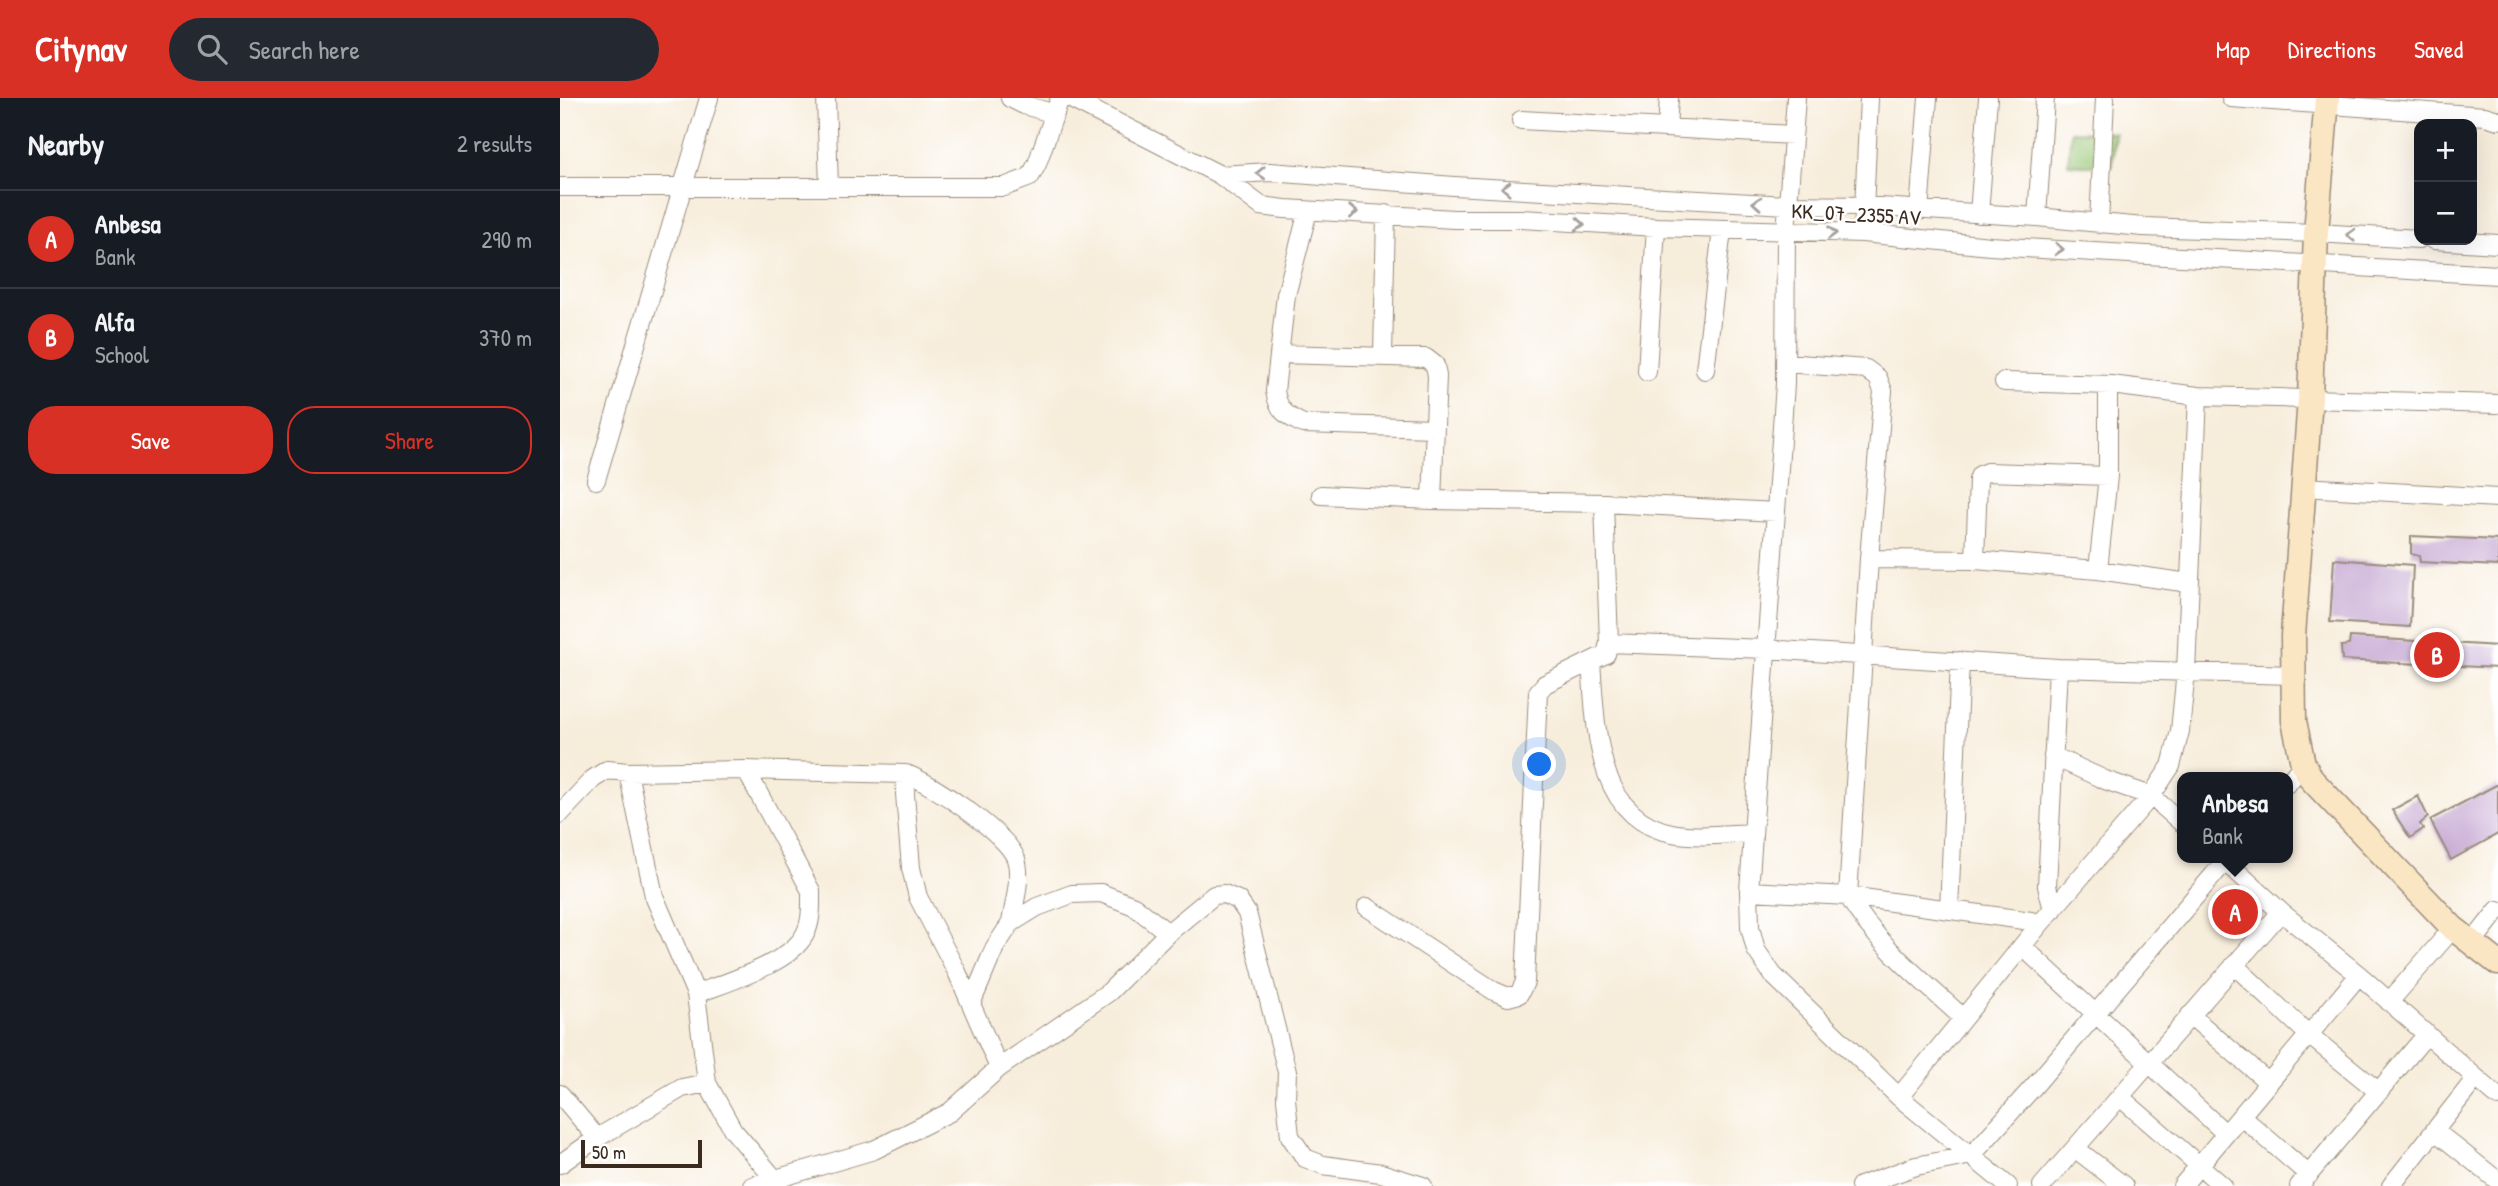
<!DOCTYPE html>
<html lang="en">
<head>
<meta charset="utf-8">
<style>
	body { margin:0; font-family:"Patrick Hand",sans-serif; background:#242831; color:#f1f3f6 }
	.controls { position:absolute; right:21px; top:21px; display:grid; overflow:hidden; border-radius:14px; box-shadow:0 7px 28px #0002 }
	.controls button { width:63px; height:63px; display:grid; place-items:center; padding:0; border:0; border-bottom:2px solid #363941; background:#171b24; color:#f1f3f6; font:35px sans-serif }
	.scale { position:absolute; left:21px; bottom:18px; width:121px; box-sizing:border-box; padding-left:7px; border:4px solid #3b2a1e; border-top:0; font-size:19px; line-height:24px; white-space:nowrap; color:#3b2a1e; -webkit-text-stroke:5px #fff; paint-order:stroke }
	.you { position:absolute; left:980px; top:667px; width:24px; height:24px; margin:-18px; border:5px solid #fff; border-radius:50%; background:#1a73e8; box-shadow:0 0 0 10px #1a73e833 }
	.badge { display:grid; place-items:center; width:46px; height:46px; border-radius:50%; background:#d93025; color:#fff; font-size:23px; font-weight:700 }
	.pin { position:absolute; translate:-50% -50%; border:4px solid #fff; box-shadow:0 2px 7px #0006 }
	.popup { position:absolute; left:1617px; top:674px; width:116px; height:91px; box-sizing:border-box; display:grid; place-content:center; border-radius:14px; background:#171b24; filter:drop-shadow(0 2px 5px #0005); font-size:23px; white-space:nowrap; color:#9ea1a6 }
	.popup b { font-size:26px; color:#f1f3f6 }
	.popup::after { content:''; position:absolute; left:50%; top:100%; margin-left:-14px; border:14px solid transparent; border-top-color:#171b24 }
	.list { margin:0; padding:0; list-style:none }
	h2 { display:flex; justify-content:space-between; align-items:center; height:91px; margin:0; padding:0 28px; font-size:30px }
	h2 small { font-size:23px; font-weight:400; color:#9ea1a6 }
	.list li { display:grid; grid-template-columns:46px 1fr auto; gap:21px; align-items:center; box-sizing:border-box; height:98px; padding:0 28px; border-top:2px solid #363941 }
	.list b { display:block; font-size:26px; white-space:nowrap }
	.list p { margin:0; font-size:23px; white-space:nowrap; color:#9ea1a6 }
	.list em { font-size:23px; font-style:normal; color:#9ea1a6 }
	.actions { display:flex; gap:14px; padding:21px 28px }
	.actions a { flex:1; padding:16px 0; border:2px solid #d93025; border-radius:28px; text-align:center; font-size:24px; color:#d93025 }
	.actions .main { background:#d93025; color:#fff }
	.icon { flex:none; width:38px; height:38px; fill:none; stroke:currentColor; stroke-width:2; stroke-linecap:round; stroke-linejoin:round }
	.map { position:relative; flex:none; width:1938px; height:1088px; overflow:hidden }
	header { display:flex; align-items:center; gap:42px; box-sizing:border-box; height:98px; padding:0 35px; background:#d93025; color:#fff }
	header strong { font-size:33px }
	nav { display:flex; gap:38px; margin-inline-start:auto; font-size:24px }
	.search { width:490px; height:63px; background:#242831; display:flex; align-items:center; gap:18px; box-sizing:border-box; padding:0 24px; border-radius:38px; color:#9ea1a6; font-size:26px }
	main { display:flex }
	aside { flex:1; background:#171b24 }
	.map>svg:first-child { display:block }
	.green { fill:#98c574; stroke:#6a7849; stroke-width:2 }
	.building { fill:#c6a8d3 }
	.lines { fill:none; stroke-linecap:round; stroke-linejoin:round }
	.street-casing { stroke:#998c7c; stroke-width:20 }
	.secondary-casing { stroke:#998c7c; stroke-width:27 }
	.street { stroke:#fff; stroke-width:18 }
	.secondary { stroke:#fbe6c4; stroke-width:24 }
	.oneway { stroke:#a79f9a }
	.labels { text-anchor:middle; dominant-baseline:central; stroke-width:5; stroke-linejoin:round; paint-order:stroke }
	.street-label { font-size:21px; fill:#3b2a1e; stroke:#fff }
</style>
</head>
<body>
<header>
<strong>Citynav</strong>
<div class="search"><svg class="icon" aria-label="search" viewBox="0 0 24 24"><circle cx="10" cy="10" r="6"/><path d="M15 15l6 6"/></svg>Search here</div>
<nav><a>Map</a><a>Directions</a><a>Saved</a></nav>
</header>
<main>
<aside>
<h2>Nearby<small>2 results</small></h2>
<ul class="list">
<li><span class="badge">A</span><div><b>Anbesa</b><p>Bank</p></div><em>290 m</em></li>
<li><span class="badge">B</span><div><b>Alfa</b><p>School</p></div><em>370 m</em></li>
</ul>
<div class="actions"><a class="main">Save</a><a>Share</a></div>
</aside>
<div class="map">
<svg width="1938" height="1088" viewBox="0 0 1938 1088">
	<rect width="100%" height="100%" fill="#fff"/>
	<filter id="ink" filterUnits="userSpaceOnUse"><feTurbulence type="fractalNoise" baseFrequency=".0143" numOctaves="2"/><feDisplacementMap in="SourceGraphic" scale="14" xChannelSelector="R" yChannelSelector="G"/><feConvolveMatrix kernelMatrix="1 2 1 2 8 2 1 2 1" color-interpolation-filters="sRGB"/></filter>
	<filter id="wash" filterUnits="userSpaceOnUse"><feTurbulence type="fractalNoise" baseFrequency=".00686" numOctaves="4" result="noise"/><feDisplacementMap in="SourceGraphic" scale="28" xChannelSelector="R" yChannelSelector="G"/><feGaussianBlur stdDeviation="1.57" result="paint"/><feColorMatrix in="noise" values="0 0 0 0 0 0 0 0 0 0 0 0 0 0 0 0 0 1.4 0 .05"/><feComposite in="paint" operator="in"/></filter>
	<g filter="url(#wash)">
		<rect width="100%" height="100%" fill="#f7eddb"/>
		<path class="green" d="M1511,33L1555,35L1552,69L1508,66Z"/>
		<g id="blocks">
			<path class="building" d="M1851,438L1938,442V468L1860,464L1859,458L1851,456Z
				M1774,461L1853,467L1850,529L1770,524Z
				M1790,539L1938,548V570L1782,562L1781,548L1789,547Z
				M1938,686V736L1891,762L1870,722Z
				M1858,698L1868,719L1860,726L1863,731L1850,740L1832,712Z"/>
		</g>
	</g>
	<g filter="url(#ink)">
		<use href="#blocks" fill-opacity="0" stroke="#998c7c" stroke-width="2"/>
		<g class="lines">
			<g class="street-casing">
				<path id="street" d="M266,0L269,89
					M450,0L464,7L495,16
					M509,0L660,77L701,108L725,111L894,121H961L1096,129L1303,135L1430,148L1938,177
					M1236,0L1226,134L1225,286L1189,793L1190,829L1196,852L1213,877L1339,999L1448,1088
					M1671,0L1925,18L1938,22
					M961,22L1233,37
					M1107,30L1109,0
					M660,77L710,74L894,88L1227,107L1304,108L1477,119L1583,129L1756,135L1859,141
					M0,89H444L470,79L477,66L500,0
					M748,113L726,197L715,293C718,312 726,318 743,326L874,330
					M1359,113L1368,0
					M1419,116L1428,0
					M1477,119L1485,0
					M1539,126L1545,0
					M1303,135L1309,0
					M1873,142L1938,146
					M719,256L866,260L875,267L877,278L872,402
					M823,259L826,116
					M1225,265L1306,271L1318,280L1323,293L1309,461L1288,798C1317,847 1362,882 1403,920
					M1145,272L1162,132
					M1087,274L1096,129
					M1444,284L1551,287
					M36,382L149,0
					M1742,389L1938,400
					M761,397L872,402L1044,405L1216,414
					M1309,461L1415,462L1538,472L1629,485
					M1415,462L1418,382L1420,377L1427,374L1548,378
					M1538,472L1548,378V294L1551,287L1638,298L1938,306
					M1049,545L1205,551L1498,570L1732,577
					M1031,564C1036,625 1034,720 1112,735C1137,740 1167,736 1193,735
					M1493,658L1545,682L1591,698L1611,668L1620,633L1626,573L1638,298
					M68,674L94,798L136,896L147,985
					M346,676L345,696L351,770L358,799L397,874L439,970
					M1728,685L1743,666
					M0,716L33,681L47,672L68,674L186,672L346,676C370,684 448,736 456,761C462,780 454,805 451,825
					M1662,760L1721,814L1799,877L1938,999
					M1189,793L1288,798L1471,823L1480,826
					M807,809L934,893L948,899L959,896L965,884L978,594L985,586L1046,556L1049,545L1044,405
					M1389,812L1400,563
					M1493,812L1487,788L1498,570
					M1912,845L1938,812
					M1462,848L1665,1035
					M1674,867L1749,937L1819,994
					M136,896C166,884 230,866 245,836C252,823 251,807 251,793L186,672
					M1829,904L1893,830
					M411,906L435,849L451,825L477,809L512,796L541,795L574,808L608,835
					M1630,917L1709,985
					M0,996L37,1040
					M1339,999L1480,826L1591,698L1622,725
					M1560,999L1663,1088
					M1681,1018L1749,1077
					M1875,1033L1938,1083
					M1516,1051L1564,1088
					M0,1066L37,1040L122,990L147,985L173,1032L219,1086
					M192,1088L314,1052L390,1014L439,970L549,894L608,835L654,797L664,796L678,802L687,815L727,974L726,1001L730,1038L745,1060L763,1067L821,1075L863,1088
					M1300,1088L1356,1068L1412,1057L1475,987L1668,760
					M1482,1088L1721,814
					M1622,1088L1799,877
					M1739,1088L1867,936
					M1831,1088L1916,980"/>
			</g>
			<g class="secondary-casing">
				<path id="secondary" d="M1767,0L1756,135L1750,300L1733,538L1734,623L1743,666L1752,682L1893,830L1938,865"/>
			</g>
			<use href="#street" class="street"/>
			<use href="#secondary" class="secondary"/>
		</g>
		<defs><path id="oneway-chevron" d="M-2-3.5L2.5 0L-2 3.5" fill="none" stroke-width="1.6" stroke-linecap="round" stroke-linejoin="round" transform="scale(1.75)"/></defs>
		<g class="oneway">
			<use href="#oneway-chevron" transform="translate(701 75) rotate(178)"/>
			<use href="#oneway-chevron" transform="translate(946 90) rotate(-177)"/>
			<use href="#oneway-chevron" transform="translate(1197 105) rotate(-176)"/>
			<use href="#oneway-chevron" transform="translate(793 114) rotate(1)"/>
			<use href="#oneway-chevron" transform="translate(1020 126) rotate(4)"/>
			<use href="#oneway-chevron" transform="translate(1272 135) rotate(1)"/>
			<use href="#oneway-chevron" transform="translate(1791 137) rotate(-177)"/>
			<use href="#oneway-chevron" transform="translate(1499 151) rotate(3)"/>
		</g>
	</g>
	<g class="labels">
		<g class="street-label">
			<text transform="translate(1296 116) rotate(3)">KK_07_2355 AV</text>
		</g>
	</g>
</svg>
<div class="controls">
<button>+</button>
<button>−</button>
</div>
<div class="scale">50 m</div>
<div class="you"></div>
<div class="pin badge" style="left:1675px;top:814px">A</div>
<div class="popup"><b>Anbesa</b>Bank</div>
<div class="pin badge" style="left:1877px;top:557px">B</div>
</div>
</main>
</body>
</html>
